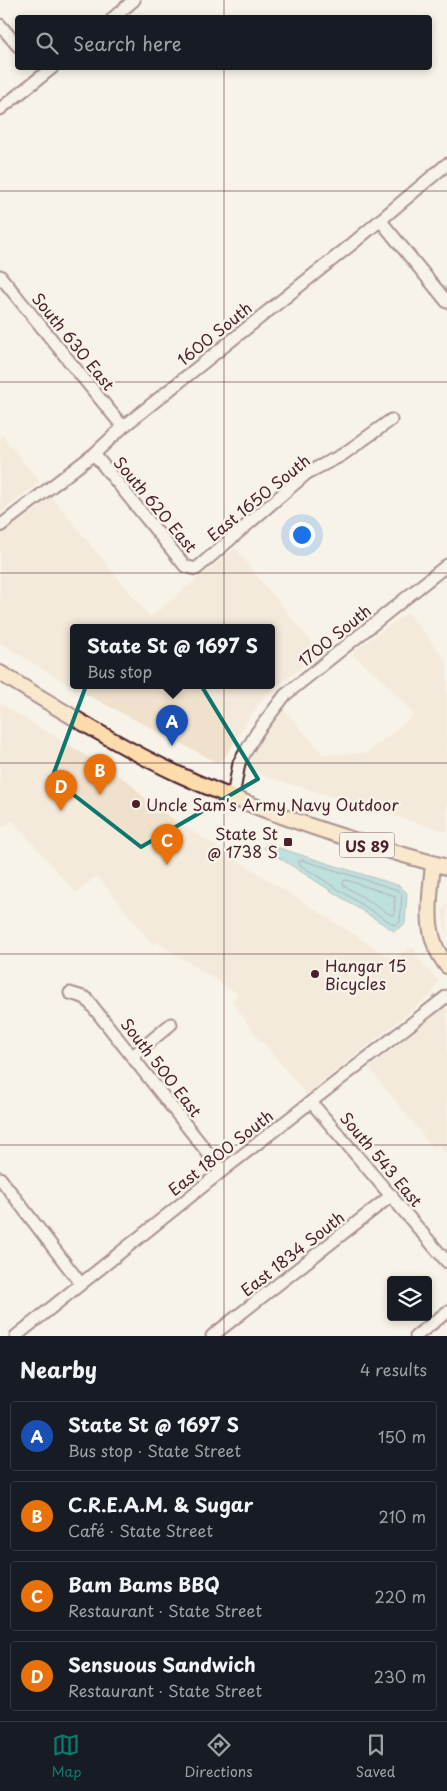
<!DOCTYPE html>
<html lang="en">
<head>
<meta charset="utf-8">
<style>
	body { margin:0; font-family:"Playpen Sans",sans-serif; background:#242831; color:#f1f3f6 }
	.controls { position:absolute; right:15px; bottom:15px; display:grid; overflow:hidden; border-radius:5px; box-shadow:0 2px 8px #0003 }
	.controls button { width:45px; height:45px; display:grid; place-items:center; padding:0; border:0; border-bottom:1px solid #363941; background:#171b24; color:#f1f3f6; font:25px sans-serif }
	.you { position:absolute; left:301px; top:534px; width:18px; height:18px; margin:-12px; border:4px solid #fff; border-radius:50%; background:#1a73e8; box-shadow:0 0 0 8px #1a73e833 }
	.badge { display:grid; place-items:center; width:32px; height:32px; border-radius:50%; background:#0f766e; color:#fff; font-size:16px; font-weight:700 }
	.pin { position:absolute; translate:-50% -41px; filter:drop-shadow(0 1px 2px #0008) }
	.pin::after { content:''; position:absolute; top:26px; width:18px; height:15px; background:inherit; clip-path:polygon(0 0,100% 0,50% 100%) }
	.popup { position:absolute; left:70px; top:624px; width:205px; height:65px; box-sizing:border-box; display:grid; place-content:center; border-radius:5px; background:#171b24; filter:drop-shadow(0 1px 4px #0005); font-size:16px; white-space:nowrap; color:#9ea1a6 }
	.popup b { font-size:19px; color:#f1f3f6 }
	.popup::after { content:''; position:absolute; left:50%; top:100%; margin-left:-10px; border:10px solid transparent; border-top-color:#171b24 }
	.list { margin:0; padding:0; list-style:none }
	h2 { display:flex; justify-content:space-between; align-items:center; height:65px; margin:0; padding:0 20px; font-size:21px }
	h2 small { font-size:16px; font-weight:400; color:#9ea1a6 }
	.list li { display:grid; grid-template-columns:32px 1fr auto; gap:15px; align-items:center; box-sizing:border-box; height:70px; margin:0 10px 10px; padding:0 10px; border:1px solid #363941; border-radius:5px }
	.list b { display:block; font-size:19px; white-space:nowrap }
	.list p { margin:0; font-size:16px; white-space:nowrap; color:#9ea1a6 }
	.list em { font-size:16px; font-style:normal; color:#9ea1a6 }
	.icon { flex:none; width:28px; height:28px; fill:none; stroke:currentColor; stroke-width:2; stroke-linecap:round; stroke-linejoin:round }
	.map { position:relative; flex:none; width:447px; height:1336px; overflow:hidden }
	.search { position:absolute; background:#171b24; box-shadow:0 2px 8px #0003; left:15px; right:15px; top:15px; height:55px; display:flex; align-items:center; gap:12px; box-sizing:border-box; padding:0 18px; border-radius:5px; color:#9ea1a6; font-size:19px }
	.sheet { height:385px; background:#171b24 }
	nav { display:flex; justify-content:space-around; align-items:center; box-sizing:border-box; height:70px; border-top:1px solid #363941; background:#171b24; font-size:14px; color:#9ea1a6 }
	nav a { display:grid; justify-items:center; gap:2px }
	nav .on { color:#0f766e }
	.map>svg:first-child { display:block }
	.built { fill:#f0e1cd; fill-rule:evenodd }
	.water { fill:#78c9d2; stroke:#66858f }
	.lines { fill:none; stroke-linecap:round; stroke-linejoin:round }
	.shore { stroke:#5c636e; stroke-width:1 }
	.minor-casing { stroke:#4a1f2b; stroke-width:15 }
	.major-casing { stroke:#4a1f2b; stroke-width:18 }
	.minor { stroke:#f7f3e8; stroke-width:11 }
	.major { stroke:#fddcac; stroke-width:14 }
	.marked { fill:none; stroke:#0f766e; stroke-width:4; stroke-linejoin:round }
	.grid { fill:none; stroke:#4a1f2b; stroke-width:1; stroke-opacity:0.55 }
	.poi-dot { fill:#4a1f2b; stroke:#f7f3e8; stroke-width:2 }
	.labels { text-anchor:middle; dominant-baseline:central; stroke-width:5; stroke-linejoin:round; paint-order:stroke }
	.shield { fill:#f7f3e8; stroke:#7e5f64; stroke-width:1 }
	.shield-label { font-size:15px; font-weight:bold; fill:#4a1f2b }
	.street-label { font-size:16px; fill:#4a1f2b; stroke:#f7f3e8 }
	.poi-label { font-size:16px; fill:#4a1f2b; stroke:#f7f3e8; text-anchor:start }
</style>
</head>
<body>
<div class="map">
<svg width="447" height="1336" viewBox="0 0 447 1336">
	<rect width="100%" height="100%" fill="#f7f3e8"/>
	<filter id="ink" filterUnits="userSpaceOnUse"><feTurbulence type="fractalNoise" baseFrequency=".02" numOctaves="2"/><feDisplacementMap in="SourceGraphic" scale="10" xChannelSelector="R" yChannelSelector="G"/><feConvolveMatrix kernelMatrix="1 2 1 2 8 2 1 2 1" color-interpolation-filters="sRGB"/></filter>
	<g filter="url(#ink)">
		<path class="built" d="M0,433L40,482L0,513Z
			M51,496L150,617L235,548L320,653L266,695L247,721L224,759L216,762L72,687L0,643V535ZM73,627H271V685H73Z
			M408,612L447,661V832L251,772L249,762L259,742L283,708L323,754L367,753L414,715L384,681L351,653Z
			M0,703L129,782L150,804L394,960L407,949L414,947L417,957L438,981L436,988L432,994L306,1095L263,1042L261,1043L232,1001L238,994L156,942L152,944L97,876L76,893L12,820L0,829Z
			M447,902V937L442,911Z
			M447,1005V1155L438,1144L433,1148L369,1068Z"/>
		<path class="water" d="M266,844L400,886L407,893L405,924L394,931L264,848Z"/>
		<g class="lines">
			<path class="shore" d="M302,860L398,890L402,895L400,922L394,925L300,865L299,862Z
				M346,880L395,896L394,914L391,915L343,885V882Z"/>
			<g class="minor-casing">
				<path id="minor" d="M113,18L134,0
					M0,25L18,46
					M0,109L52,68
					M380,220L447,302
					M0,276L123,427
					M94,454L185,566L196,569L307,473L342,455L391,420
					M0,526L94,454L123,427L352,244L447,164
					M233,797L239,763L257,732L285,695L447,565
					M70,993L86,998L222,1171
					M133,1056L171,1024
					M311,1102L447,1262
					M0,1178L81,1284
					M16,1336L222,1171L447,996
					M212,1336L392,1195
					M416,1336L447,1312"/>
			</g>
			<g class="major-casing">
				<path id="major" d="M0,673C58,708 116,745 178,774C265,814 355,842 447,867
					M433,863C430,900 422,935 447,966"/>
			</g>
			<use href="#minor" class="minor"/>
			<use href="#major" class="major"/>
		</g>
	</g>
	<path d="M0 0H447V1336H0ZM97,656L187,662L258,779L141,847L52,778Z" fill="#f7f3e8" fill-opacity=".55" fill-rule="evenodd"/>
	<path class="marked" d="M97,656L187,662L258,779L141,847L52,778Z"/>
	<path class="grid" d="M224,0V18M224,68V1336M0,191H447M0,382H447M0,573H447M0,763H447M0,954H447M0,1145H447"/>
	<g class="poi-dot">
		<circle cx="136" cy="804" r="5"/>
		<rect x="283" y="837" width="10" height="10" rx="2.5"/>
		<circle cx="315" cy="974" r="5"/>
	</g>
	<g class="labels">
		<rect class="shield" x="339.5" y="832.5" width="55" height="25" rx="4"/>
		<g class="shield-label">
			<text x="367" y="845">US 89</text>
		</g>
		<g class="street-label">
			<text transform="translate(214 333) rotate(-39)">1600 South</text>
			<text transform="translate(74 341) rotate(51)">South 630 East</text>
			<text transform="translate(258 497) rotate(-39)">East 1650 South</text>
			<text transform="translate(156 504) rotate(50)">South 620 East</text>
			<text transform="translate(334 635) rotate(-39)">1700 South</text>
			<text transform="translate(162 1067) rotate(52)">South 500 East</text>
			<text transform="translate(220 1152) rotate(-38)">East 1800 South</text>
			<text transform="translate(382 1159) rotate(50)">South 543 East</text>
			<text transform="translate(292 1253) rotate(-38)">East 1834 South</text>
		</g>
		<g class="poi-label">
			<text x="146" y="804">Uncle Sam's Army Navy Outdoor</text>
			<text x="278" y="833" text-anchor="end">State St<tspan x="278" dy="18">@ 1738 S</tspan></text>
			<text x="325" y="965">Hangar 15<tspan x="325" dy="18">Bicycles</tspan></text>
		</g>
	</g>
</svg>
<div class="controls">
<button><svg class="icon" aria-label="layers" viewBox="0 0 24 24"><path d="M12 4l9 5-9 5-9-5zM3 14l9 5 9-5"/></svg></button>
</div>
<div class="you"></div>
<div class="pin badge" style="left:172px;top:746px;background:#1a4fb4">A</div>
<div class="popup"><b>State St @ 1697 S</b>Bus stop</div>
<div class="pin badge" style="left:100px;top:795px;background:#e8710a">B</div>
<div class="pin badge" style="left:167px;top:865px;background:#e8710a">C</div>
<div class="pin badge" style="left:61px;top:811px;background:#e8710a">D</div>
<div class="search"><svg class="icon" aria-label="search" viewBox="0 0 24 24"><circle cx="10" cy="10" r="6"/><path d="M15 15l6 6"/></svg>Search here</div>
</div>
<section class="sheet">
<h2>Nearby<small>4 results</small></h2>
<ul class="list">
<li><span class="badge" style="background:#1a4fb4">A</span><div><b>State St @ 1697 S</b><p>Bus stop · State Street</p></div><em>150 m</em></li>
<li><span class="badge" style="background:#e8710a">B</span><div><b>C.R.E.A.M. &amp; Sugar</b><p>Café · State Street</p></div><em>210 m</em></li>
<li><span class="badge" style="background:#e8710a">C</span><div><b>Bam Bams BBQ</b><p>Restaurant · State Street</p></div><em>220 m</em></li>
<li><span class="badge" style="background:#e8710a">D</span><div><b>Sensuous Sandwich</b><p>Restaurant · State Street</p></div><em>230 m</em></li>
</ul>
</section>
<nav>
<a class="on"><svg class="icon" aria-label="map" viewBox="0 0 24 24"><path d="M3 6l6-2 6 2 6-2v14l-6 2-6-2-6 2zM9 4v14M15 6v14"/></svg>Map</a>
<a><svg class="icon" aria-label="directions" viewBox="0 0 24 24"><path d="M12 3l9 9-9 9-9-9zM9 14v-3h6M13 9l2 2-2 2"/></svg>Directions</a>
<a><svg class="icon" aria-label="saved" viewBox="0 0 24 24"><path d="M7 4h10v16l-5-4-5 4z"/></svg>Saved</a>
</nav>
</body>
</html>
